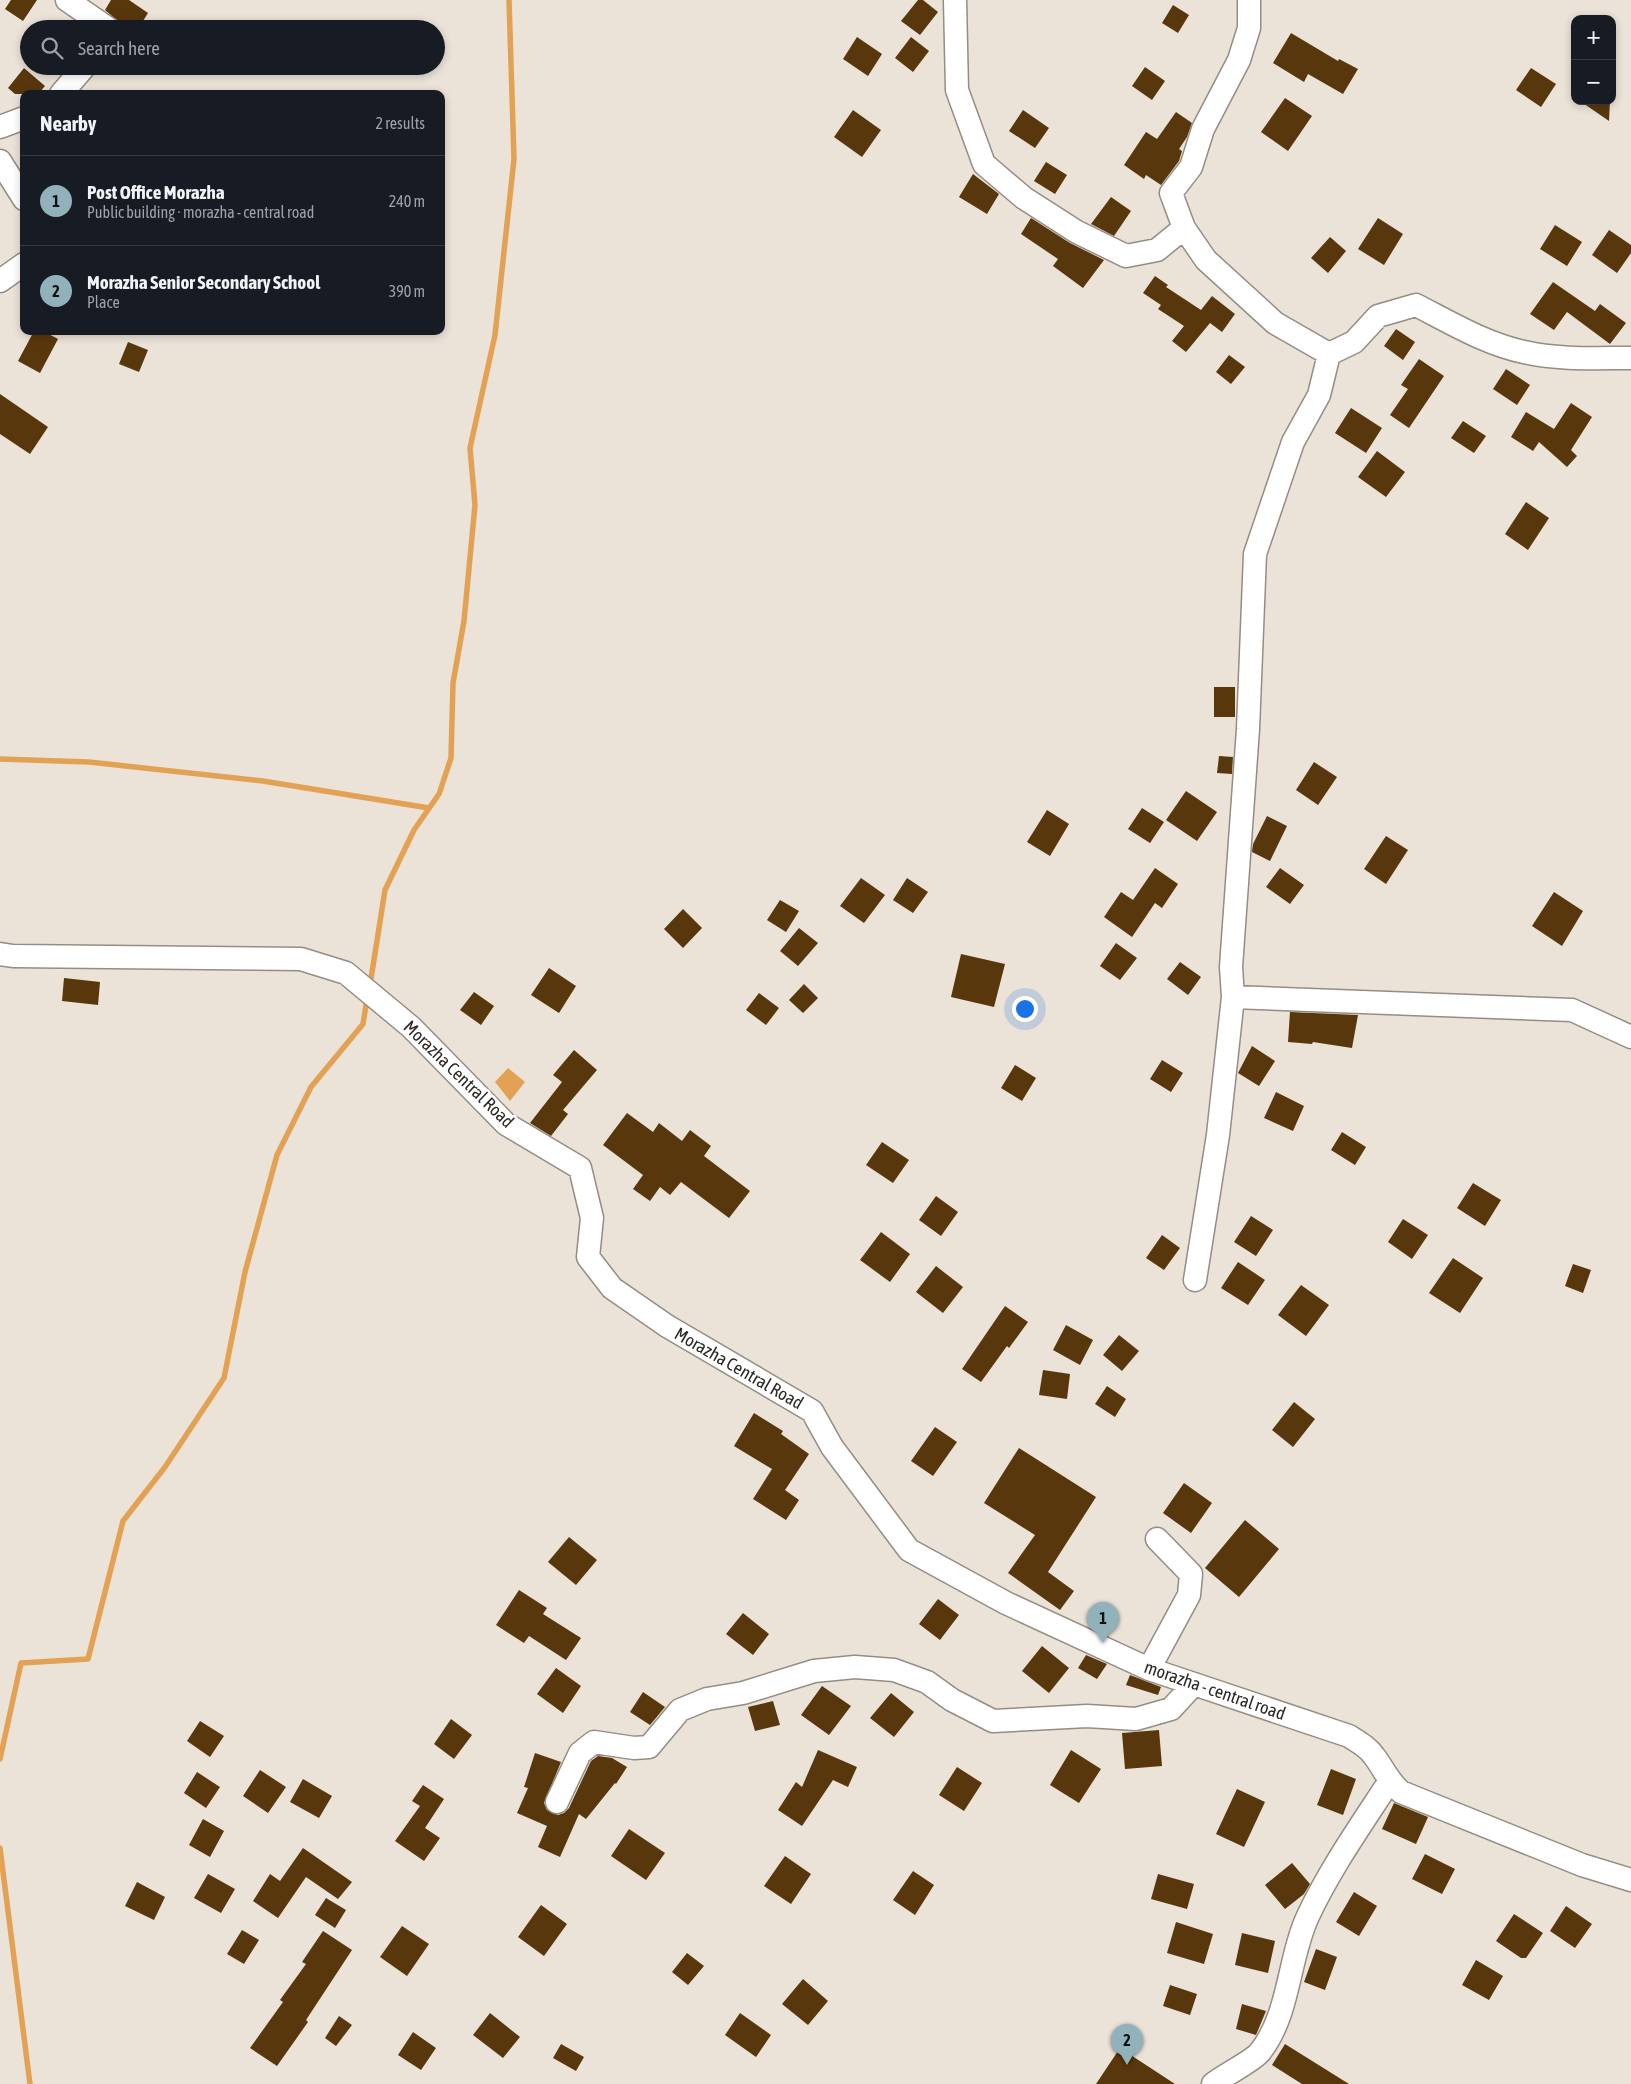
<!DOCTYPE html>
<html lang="en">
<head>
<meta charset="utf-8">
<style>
	body { margin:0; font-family:"Asap Condensed",sans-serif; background:#242831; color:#f1f3f6 }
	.controls { position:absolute; right:15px; top:15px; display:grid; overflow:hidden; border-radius:10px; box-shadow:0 2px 8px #0003 }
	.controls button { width:45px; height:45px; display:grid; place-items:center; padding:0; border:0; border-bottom:1px solid #363941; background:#171b24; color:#f1f3f6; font:25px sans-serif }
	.you { position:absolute; left:1024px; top:1008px; width:18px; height:18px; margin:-12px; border:4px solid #fff; border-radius:50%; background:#1a73e8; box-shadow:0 0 0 8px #1a73e833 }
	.badge { display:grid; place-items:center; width:32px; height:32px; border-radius:50%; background:#91b1bb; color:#111; font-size:16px; font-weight:700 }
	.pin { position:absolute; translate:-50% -41px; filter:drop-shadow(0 1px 2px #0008) }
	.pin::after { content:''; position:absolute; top:26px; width:18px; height:15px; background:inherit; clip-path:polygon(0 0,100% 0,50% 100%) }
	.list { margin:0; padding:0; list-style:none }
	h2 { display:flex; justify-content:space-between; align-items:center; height:65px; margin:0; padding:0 20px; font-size:21px }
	h2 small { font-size:16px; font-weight:400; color:#9ea1a6 }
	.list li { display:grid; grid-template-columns:32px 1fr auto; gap:15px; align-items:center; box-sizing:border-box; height:90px; padding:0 20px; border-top:1px solid #363941 }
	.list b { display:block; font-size:19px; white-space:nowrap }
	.list p { margin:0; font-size:16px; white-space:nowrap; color:#9ea1a6 }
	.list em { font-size:16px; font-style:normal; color:#9ea1a6 }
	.icon { flex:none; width:28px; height:28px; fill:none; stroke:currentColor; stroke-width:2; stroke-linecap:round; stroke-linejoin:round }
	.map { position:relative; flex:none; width:1631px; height:2084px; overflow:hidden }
	.search { position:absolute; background:#171b24; box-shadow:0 2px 8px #0003; left:20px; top:20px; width:425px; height:55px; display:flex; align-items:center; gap:12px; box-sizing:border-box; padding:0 18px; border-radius:28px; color:#9ea1a6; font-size:19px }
	.panel { position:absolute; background:#171b24; box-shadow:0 2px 8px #0003; left:20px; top:90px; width:425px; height:245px; border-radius:10px }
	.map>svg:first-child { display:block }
	.water { fill:#e3a154 }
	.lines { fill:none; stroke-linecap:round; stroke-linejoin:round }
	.stream { stroke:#e3a154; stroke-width:5.5 }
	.building { fill:#59370c }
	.minor-casing { stroke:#958c83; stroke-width:25 }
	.minor { stroke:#fff; stroke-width:22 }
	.labels { text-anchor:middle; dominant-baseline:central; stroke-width:5; stroke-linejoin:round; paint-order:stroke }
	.street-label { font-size:18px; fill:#2b2824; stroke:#fff }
</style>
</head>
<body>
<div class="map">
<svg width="1631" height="2084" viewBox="0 0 1631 2084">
	<rect width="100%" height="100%" fill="#ebe2d8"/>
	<path class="water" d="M508,1068L525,1082L510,1101L495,1082Z"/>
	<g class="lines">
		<path class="stream" d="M0,759L89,762L263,781L429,808
			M370,985L385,890L414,830L439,794L451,758L453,683L464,621L475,505L470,448L495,335L514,159L509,0
			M0,1759L21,1663L88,1659L123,1521L165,1467L224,1378L245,1272L277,1155L311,1087L363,1024L367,999
			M0,1848L30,2084"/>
	</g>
	<path class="building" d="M11,0H37L23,21L5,9Z
		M111,0H129L148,13L138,29H127L105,10Z
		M918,0H923L938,12L920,35L901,21Z
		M1173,5L1189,15L1178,33L1162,23Z
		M1291,33L1338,61L1339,59L1358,69L1343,94L1308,74L1304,82L1273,63Z
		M857,37L882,54L868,76L843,59Z
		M911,37L929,51L913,72L895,58Z
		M1145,67L1165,81L1152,100L1132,86Z
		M24,68L45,86L38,94H15L8,88Z
		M1531,68L1556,84L1541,107L1516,90Z
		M1285,98L1312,116L1288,151L1261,132Z
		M1580,101H1610L1609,121Z
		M853,110L881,130L862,157L834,137Z
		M1023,110L1049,128L1035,148L1009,131Z
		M1176,112L1192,123L1187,137L1179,149L1182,151L1179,161L1161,185L1146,175L1144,179L1124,165L1146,132L1157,139Z
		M1046,162L1067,175L1055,194L1034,181Z
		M973,174L999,194L987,214L959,197Z
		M1111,197L1131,211L1114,236L1091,224Z
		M1031,218L1070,243L1104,260L1083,288L1053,266L1058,259L1021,234Z
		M1378,218L1403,234L1384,265L1358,249Z
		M1555,225L1582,242L1567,266L1540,249Z
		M1609,230L1631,245V253L1617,273L1592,255Z
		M1330,237L1346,251L1328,273L1311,258Z
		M1155,276L1168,285L1166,287L1201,310L1212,296L1235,314L1222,332L1210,323L1186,352L1172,341L1184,326L1158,309L1161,305L1143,293Z
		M1553,282L1595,311L1600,304L1626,323L1610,344L1567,312L1554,330L1530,314Z
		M1396,329L1415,342L1403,360L1384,346Z
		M34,331H43L58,339L40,373L18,361Z
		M128,342L148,350L139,372L119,364Z
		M1229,355L1245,367L1231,384L1216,372Z
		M1419,359L1444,376L1409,428L1390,415L1408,389L1401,385Z
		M1506,369L1530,385L1517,405L1493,389Z
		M0,394L48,427L30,454L0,434Z
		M1571,403L1592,417L1571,450L1577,456L1567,467L1539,442L1533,451L1511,437L1526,412L1554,429Z
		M1351,408L1382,428L1366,453L1335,433Z
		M1463,421L1486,436L1474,453L1451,438Z
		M1377,451L1405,472L1386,497L1358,477Z
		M1526,502L1549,518L1528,550L1505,534Z
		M1214,687H1235V717H1214Z
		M1219,756L1233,757L1232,774L1217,773Z
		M1314,762L1337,777L1318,805L1296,790Z
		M1186,791L1217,812L1197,841L1166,820Z
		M1142,808L1164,822L1150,843L1128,829Z
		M1047,810L1069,824L1050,856L1027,842Z
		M1267,816L1287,826L1270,861L1252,852L1253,844Z
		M1386,836L1408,850L1386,884L1364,869Z
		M1155,868L1178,884L1162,908L1155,903L1132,937L1104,917L1121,892L1133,900Z
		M1280,868L1304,885L1290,904L1266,887Z
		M861,878L885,895L864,923L840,906Z
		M907,878L928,892L913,913L893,900Z
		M1554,892L1583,911L1562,946L1532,926Z
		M780,900L799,911L786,932L767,920Z
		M683,909L702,928L683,948L664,929Z
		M799,928L818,943L798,966L780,951Z
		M1116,943L1137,958L1120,980L1100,966Z
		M961,954L1005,964L994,1007L951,997Z
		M1180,962L1201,977L1188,995L1167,979Z
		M549,968L576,986L559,1013L531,995Z
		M64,978L100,982L98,1005L62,1001Z
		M804,984L818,998L803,1013L789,1000Z
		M474,992L494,1006L481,1025L460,1010Z
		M759,993L779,1008L766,1025L746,1010Z
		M1290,1012L1358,1015L1352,1048L1313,1042L1312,1044L1288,1042Z
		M1252,1046L1275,1061L1259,1086L1238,1073Z
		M574,1050L597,1070L563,1110L568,1114L551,1136L530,1123L562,1082L553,1075Z
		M1162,1060L1183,1073L1171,1092L1150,1079Z
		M1015,1065L1036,1078L1022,1101L1001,1088Z
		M1276,1092L1304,1106L1293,1131L1264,1118Z
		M627,1113L653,1132L659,1123L682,1141L690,1130L711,1146L704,1156L750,1191L729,1218L681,1182L670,1195L660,1187L650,1201L633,1189L643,1175L603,1145Z
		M1342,1132L1366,1147L1355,1165L1331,1150Z
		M882,1142L909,1160L893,1183L866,1165Z
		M1473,1183L1501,1200L1485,1226L1457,1208Z
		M936,1196L958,1212L941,1236L919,1220Z
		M1251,1216L1273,1230L1256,1256L1234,1242Z
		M1403,1219L1428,1235L1412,1259L1388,1242Z
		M881,1232L910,1254L890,1282L860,1260Z
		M1162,1235L1180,1248L1164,1270L1146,1258Z
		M1453,1258L1483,1278L1460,1313L1429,1293Z
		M1238,1262L1265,1280L1248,1305L1221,1288Z
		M1573,1264L1591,1270L1583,1293L1565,1286Z
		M936,1266L963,1287L943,1313L916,1292Z
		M1301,1285L1329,1305L1306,1336L1278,1315Z
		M1005,1306L1028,1322L1009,1348L1007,1346L981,1382L962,1369Z
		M1066,1325L1093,1340L1080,1365L1053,1350Z
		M1119,1335L1139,1351L1122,1371L1103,1355Z
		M1043,1370L1070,1374L1067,1399L1039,1395Z
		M1107,1386L1126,1399L1115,1417L1095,1404Z
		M1294,1402L1315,1419L1293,1447L1272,1430Z
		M754,1413L783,1431L781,1434L809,1454L785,1490L799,1500L786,1520L753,1499L772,1469L734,1446Z
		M935,1427L957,1442L933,1476L911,1461Z
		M1019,1448L1096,1497L1048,1572L1074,1591L1060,1610L1008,1573L1035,1535L984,1503Z
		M1184,1483L1212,1503L1191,1533L1163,1513Z
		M1245,1520L1279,1549L1239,1597L1205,1568Z
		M569,1537L597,1560L576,1585L548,1562Z
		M519,1590L547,1608L543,1614L581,1638L566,1660L529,1636L524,1643L496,1625Z
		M938,1599L959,1615L940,1640L919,1624Z
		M743,1613L769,1634L753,1655L726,1634Z
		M1042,1646L1069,1668L1049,1693L1022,1671Z
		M1086,1655L1107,1664L1097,1679L1078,1668Z
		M556,1668L581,1686L563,1713L537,1694Z
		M1130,1675L1161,1687L1158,1695L1126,1685Z
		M822,1686L851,1706L829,1735L801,1715Z
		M643,1692L665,1707L650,1725L630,1712Z
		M891,1693L914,1712L894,1737L870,1718Z
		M773,1701L780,1725L755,1731L748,1707Z
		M451,1719L472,1735L454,1759L434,1744Z
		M200,1721L224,1736L210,1757L187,1741Z
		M1159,1730L1162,1766L1125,1769L1122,1733Z
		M818,1750L857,1767L848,1787L833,1780L802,1826L778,1810L796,1782L802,1787Z
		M1071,1750L1101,1769L1079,1803L1050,1785Z
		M535,1753L561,1762L544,1803L547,1810L558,1815L564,1813L569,1808L591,1761L598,1756L612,1758L627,1767L616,1784L615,1783L586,1819L579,1814L560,1857L538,1847L547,1826L517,1813L528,1788L524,1787Z
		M957,1767L982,1783L964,1811L939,1795Z
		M1331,1769L1356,1779L1343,1815L1317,1805Z
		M260,1770L286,1787L268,1813L243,1796Z
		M197,1772L220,1787L206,1808L184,1793Z
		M303,1779L332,1796L319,1818L290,1802Z
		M423,1785L444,1799L425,1828L440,1838L424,1861L395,1841L420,1806L412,1801Z
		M1237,1789L1265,1802L1244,1847L1216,1834Z
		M1394,1803L1428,1817L1416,1844L1382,1829Z
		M203,1819L224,1831L210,1857L189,1845Z
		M629,1829L665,1853L646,1880L611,1856Z
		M303,1848L352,1882L338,1899L306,1877L278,1918L253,1901L270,1874L280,1881Z
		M1425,1854L1455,1869L1442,1894L1412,1879Z
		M785,1856L811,1874L791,1904L764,1886Z
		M1292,1863L1310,1884L1304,1894L1285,1909L1265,1885Z
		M913,1871L934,1885L915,1915L893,1900Z
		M208,1874L235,1889L221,1913L194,1898Z
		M1158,1874L1194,1884L1187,1909L1151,1899Z
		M137,1882L165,1897L154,1920L125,1906Z
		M1354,1892L1377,1906L1359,1936L1336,1922Z
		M326,1898L346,1910L335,1928L315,1915Z
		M541,1905L567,1924L544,1956L518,1937Z
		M1566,1906L1592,1924L1575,1948L1550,1931Z
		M1514,1914L1543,1933L1526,1958H1521L1496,1941Z
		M1176,1922L1213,1934L1204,1964L1167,1953Z
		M402,1926L429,1944L407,1976L380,1957Z
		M242,1930L259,1940L244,1964L227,1954Z
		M323,1931L352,1950L306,2020L308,2022L277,2066L250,2048L283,2002L280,2000L306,1964L302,1962Z
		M1242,1933L1275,1941L1268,1973L1235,1965Z
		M1316,1949L1337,1957L1325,1990L1304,1982Z
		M687,1953L704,1966L688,1985L672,1972Z
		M1476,1960L1503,1976L1489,2000L1462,1985Z
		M803,1979L828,2001L808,2025L782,2004Z
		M1170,1985L1197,1994L1190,2015L1163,2006Z
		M1242,2004L1266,2011L1256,2035L1236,2029Z
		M490,2013L520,2037L503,2058L473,2035Z
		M740,2013L771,2035L756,2057L725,2035Z
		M339,2016L352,2025L336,2046L325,2038Z
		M413,2032L436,2048L421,2070L398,2055Z
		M561,2044L584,2057L576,2071L553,2058Z
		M1285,2044L1349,2084H1302L1272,2065Z
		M1120,2048L1175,2084H1096Z"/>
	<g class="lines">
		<g class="minor-casing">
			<path id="minor" d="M67,0L109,29
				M955,0L957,90L984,164L1024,198L1077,232L1126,256L1157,250L1184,228
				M1249,0V28L1239,60L1203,129L1191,167L1171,193L1184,228L1206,260L1275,323L1329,354L1354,342L1378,316L1416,305C1451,323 1486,344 1524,352C1558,360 1596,358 1631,358
				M61,94L85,66
				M0,127L24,118
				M0,161L24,199
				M0,281L24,264
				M0,954L13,956L301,959L346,973L411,1027L506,1124L580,1168L592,1218L588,1257L612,1288L667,1326L812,1411L832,1447L909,1550L1006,1603L1149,1669L1349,1736C1358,1742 1368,1747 1374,1756C1384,1769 1388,1781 1401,1792L1582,1865L1631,1880
				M1233,997L1572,1010L1631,1037
				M1195,1280L1218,1135L1233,997L1231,967L1248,729L1255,554L1293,442L1319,395L1329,354
				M1149,1669L1189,1595L1191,1574L1157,1539
				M557,1802L580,1753L594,1742L634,1748L649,1747L680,1710L707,1699L743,1693L814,1671L855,1667L894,1670L927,1682L952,1700L993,1721L1087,1716L1136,1719L1171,1709L1194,1684
				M1213,2084C1224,2075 1253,2061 1260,2052C1290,2014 1288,1959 1308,1916C1330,1869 1361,1825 1389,1782"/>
		</g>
		<use href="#minor" class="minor"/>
	</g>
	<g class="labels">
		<g class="street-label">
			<text transform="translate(459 1074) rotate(44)">Morazha Central Road</text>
			<text transform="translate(739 1368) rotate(30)">Morazha Central Road</text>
			<text transform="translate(1215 1690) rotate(19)">morazha - central road</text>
		</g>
	</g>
</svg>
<div class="controls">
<button>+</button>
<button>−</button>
</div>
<div class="you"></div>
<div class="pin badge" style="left:1103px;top:1643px">1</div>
<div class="pin badge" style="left:1127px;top:2065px">2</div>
<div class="search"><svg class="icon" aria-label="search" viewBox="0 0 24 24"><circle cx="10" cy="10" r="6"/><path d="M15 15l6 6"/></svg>Search here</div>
<section class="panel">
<h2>Nearby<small>2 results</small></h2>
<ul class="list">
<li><span class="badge">1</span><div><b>Post Office Morazha</b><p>Public building · morazha - central road</p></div><em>240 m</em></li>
<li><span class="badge">2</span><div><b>Morazha Senior Secondary School</b><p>Place</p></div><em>390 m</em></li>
</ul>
</section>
</div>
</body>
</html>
